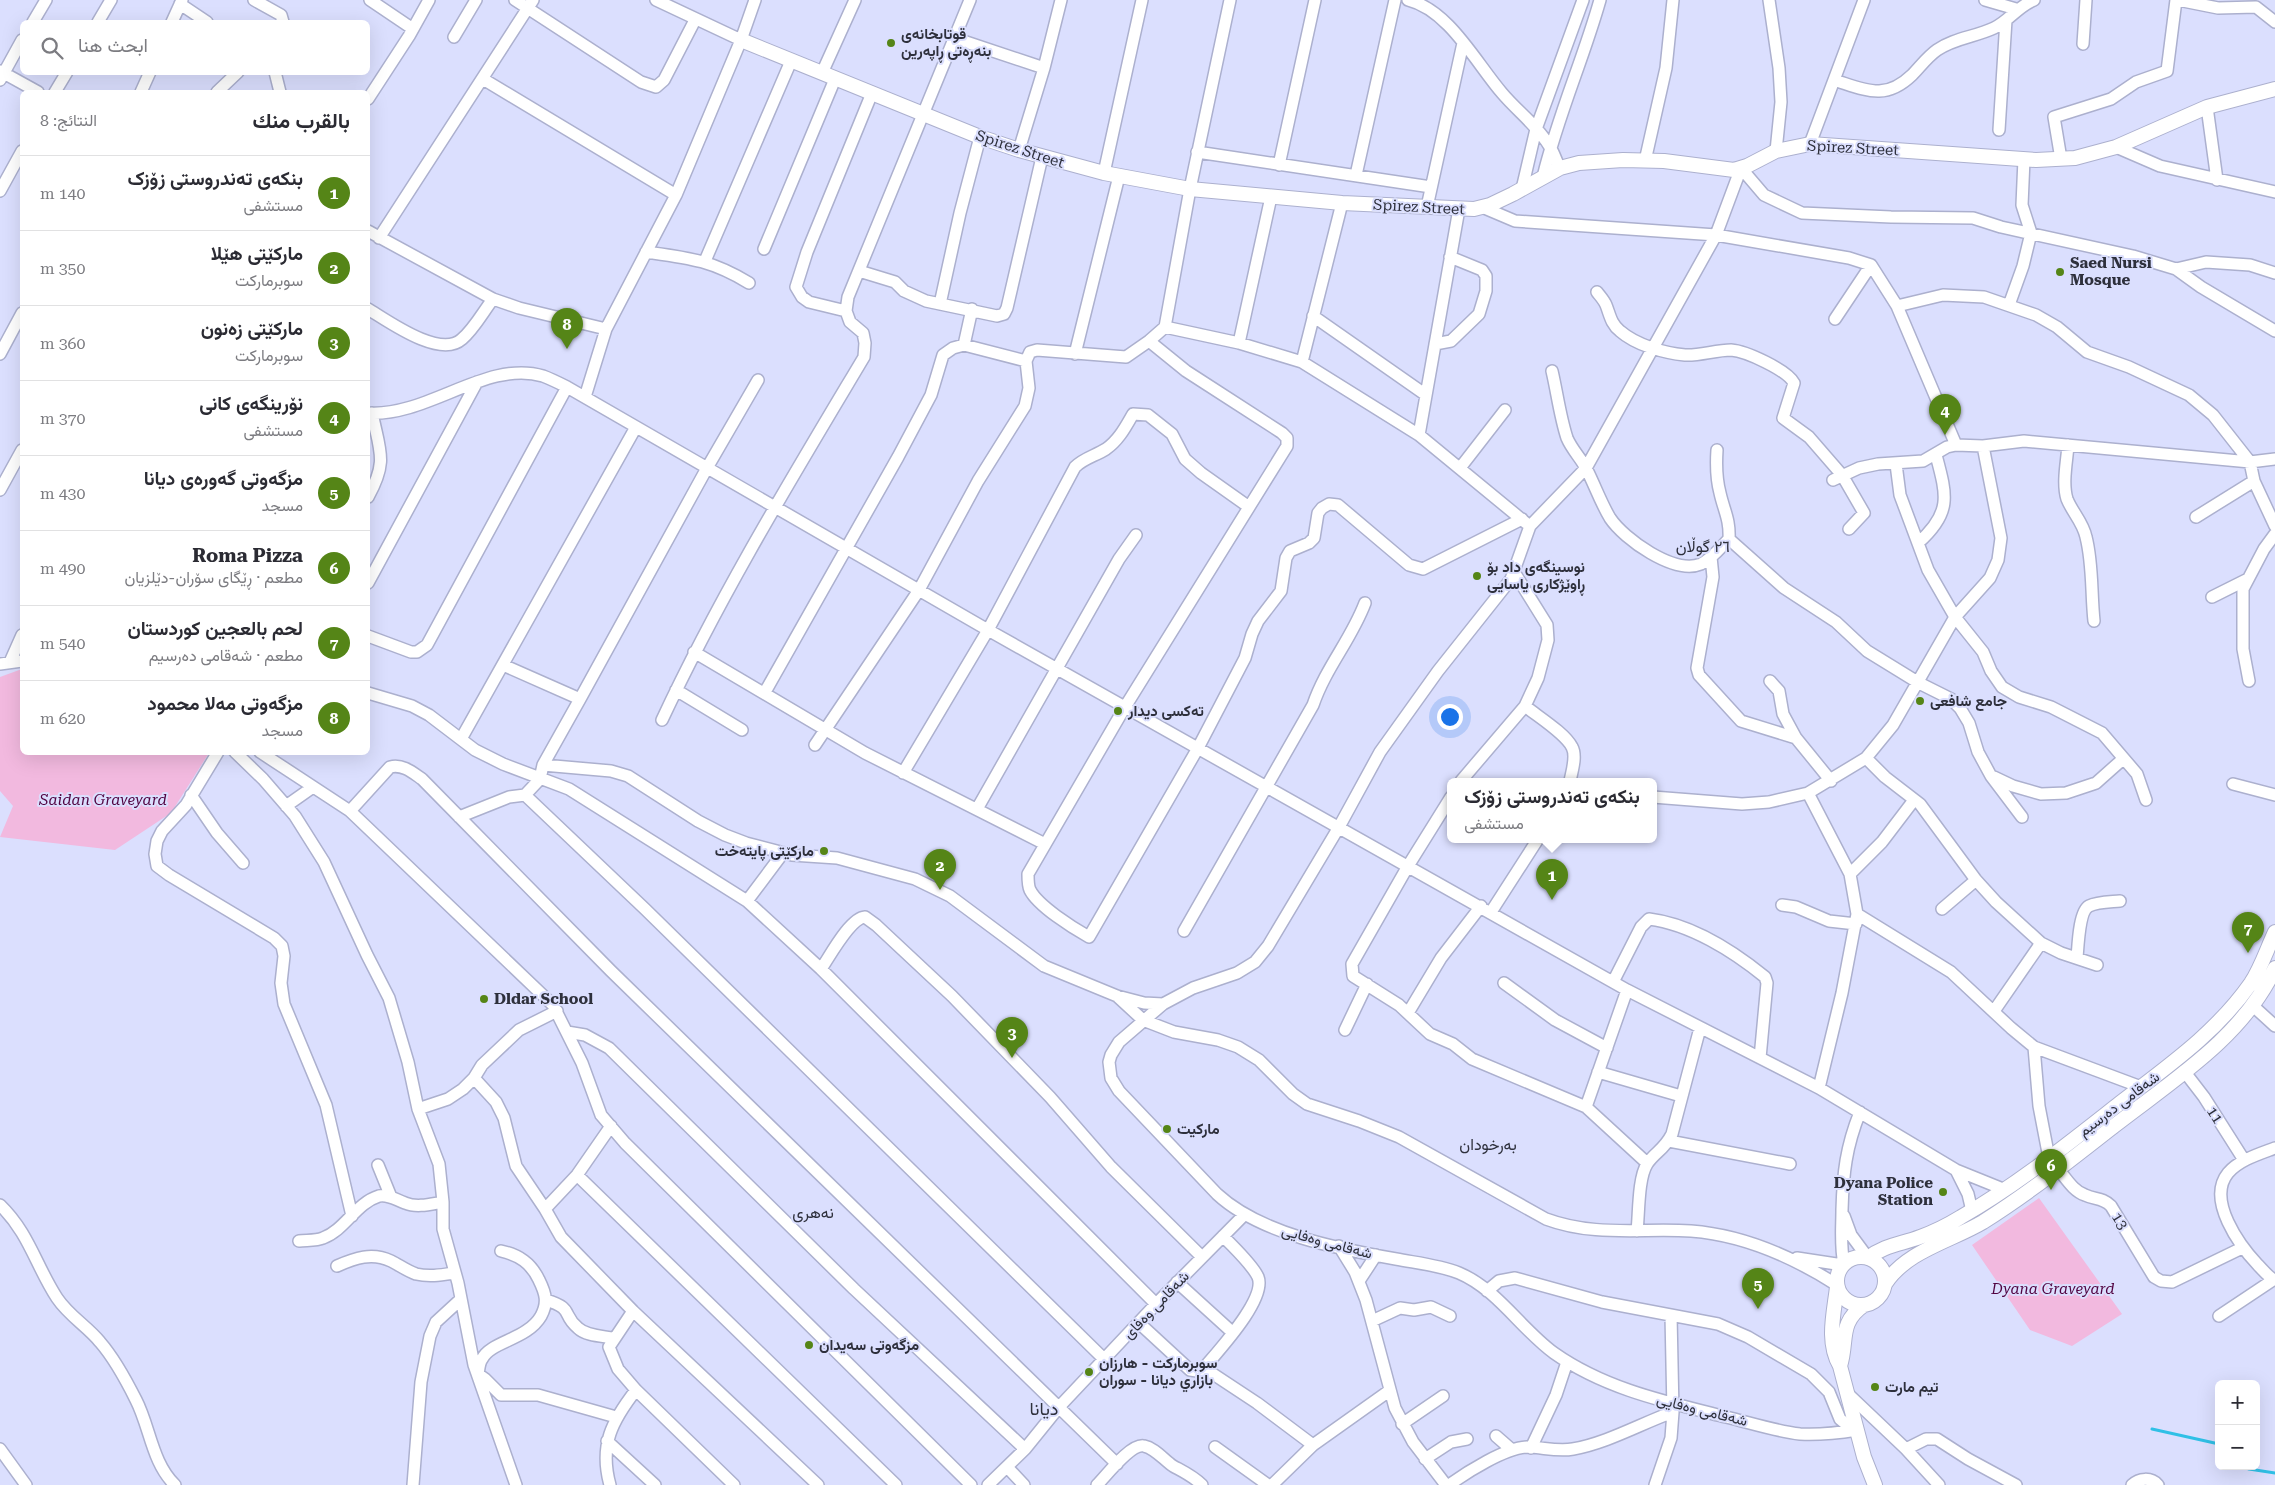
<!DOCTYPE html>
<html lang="ar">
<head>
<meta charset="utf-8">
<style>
	body { margin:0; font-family:"Roboto Serif",Vazirmatn,serif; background:#f2f2f3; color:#2b2b33; direction:rtl }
	.controls { position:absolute; right:15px; bottom:15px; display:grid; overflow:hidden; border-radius:8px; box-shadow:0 5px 20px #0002 }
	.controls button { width:45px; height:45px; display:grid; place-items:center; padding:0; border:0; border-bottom:1px solid #e1e1e2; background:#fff; color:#2b2b33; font:25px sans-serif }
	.you { position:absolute; left:1449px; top:716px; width:18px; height:18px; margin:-12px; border:4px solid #fff; border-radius:50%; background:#1a73e8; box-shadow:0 0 0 8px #1a73e833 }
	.badge { display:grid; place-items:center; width:32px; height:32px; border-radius:50%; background:#558517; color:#fff; font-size:16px; font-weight:700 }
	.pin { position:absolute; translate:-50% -41px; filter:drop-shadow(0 1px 2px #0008) }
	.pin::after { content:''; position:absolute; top:26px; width:18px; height:15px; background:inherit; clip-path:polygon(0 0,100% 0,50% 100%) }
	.popup { position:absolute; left:1447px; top:778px; width:210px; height:65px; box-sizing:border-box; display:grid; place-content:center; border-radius:8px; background:#fff; filter:drop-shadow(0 1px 4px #0005); font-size:16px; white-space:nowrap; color:#7c7c81 }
	.popup b { font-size:19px; color:#2b2b33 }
	.popup::after { content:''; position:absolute; left:50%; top:100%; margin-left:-10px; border:10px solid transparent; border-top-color:#fff }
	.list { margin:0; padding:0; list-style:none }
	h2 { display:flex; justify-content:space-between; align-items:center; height:65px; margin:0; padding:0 20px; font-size:21px }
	h2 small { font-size:16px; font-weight:400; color:#7c7c81 }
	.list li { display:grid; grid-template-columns:32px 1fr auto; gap:15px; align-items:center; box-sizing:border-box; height:75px; padding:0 20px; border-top:1px solid #e1e1e2 }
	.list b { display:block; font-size:19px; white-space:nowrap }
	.list p { margin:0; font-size:16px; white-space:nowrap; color:#7c7c81 }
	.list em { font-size:16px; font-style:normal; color:#7c7c81 }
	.icon { flex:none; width:28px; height:28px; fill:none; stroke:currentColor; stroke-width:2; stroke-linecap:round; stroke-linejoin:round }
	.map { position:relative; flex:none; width:2275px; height:1485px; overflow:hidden; direction:ltr }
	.search { position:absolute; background:#fff; box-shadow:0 5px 20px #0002; left:20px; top:20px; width:350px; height:55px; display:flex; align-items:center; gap:12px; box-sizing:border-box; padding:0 18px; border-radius:8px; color:#7c7c81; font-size:19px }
	.panel { position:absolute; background:#fff; box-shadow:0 5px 20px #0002; left:20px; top:90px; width:350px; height:665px; border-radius:8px; direction:rtl }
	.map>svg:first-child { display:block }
	.green { fill:#f2b9df }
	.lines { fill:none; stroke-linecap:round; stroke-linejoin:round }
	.stream { stroke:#30c0e6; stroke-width:3 }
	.minor-casing { stroke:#acb0ce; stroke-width:14 }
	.major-casing { stroke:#acb0ce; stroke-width:16 }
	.minor { stroke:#fff; stroke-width:11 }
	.major { stroke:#fff; stroke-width:14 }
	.poi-dot { fill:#558517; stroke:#dbdffe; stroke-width:2 }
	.labels { text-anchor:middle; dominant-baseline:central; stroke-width:4; stroke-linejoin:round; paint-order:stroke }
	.poi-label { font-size:15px; font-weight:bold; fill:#2e303c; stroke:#dbdffe; text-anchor:start }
	.street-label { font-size:15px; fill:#2e303c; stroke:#dbdffe }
	.park-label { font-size:15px; font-style:italic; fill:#510341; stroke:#dbdffe }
	.neighbourhood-label { font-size:16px; fill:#2e303c; stroke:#dbdffe }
	.quarter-label { font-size:18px; fill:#2e303c; stroke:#dbdffe }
</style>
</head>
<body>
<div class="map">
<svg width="2275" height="1485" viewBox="0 0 2275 1485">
	<rect width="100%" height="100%" fill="#dbdffe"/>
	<path class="green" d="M22,669V752L209,753L171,813L115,850L0,837L13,806L0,791V677Z
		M2039,1198L2122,1314L2072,1346L2030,1330L1972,1245Z"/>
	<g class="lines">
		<path class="stream" d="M2152,1429L2219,1444
			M2242,1466L2249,1469L2275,1473"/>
		<g class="minor-casing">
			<path id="minor" d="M254,0L281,15L283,22
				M370,0L413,29
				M515,0L641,82L656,87L664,80L695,20
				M656,0L741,40
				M1408,0C1449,10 1476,63 1502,93C1517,111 1538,126 1550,147C1554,153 1556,161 1560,168
				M1769,0L1779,68L1781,102L1776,151
				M1985,0L2016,9
				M2178,0L2218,8L2256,7L2275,22
				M180,4L207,22
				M33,22L46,0
				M98,22L111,0
				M172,22L182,0
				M454,37L476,0
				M954,38L1044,68
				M2083,44L2086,0
				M0,71L38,92
				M275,72L280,92
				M822,73L855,0
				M483,79L676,195
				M0,80L22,40
				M1834,80C1866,90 1885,101 1912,75C1920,67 1927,57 1937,50C1954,38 1975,37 1994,28C2009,21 2018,6 2034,0
				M55,92L67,72
				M141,92L150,72
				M217,92L238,72
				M368,99L409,36L429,0
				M2207,107L2217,180
				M1999,130L2006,20
				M1810,144L1864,0
				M2116,147L2160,166L2275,192
				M1019,150L1044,68L1061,0
				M1197,152L1431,187
				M2061,159L2054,117L2111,99L2136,82L2167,71L2176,0
				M1645,161L1666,68L1673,0
				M1279,165L1315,0
				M1104,173L1142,0
				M1356,175L1395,0
				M1543,177C1558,115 1583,60 1600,0
				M1522,189L1536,129L1583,0
				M0,191L22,151
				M1427,207L1463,43
				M1482,207L1515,221L1716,235L1849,258L1871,265L1897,306L1956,445
				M368,231L493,299L519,308L606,329
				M379,238L533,0
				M764,249L835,79
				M646,252C689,258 711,260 749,283
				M705,261L791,61
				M2176,269L2206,262L2250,265L2275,273
				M859,271L895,282L904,291L926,301L997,316L1004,314L1007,308L1042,157
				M1597,292C1600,296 1604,300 1606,305C1610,315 1611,324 1620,331C1636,345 1664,353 1685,355C1699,356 1716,350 1731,350C1746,351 1787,370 1794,383L1783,418L1809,437L1842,475L1864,513L1849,529
				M940,304L960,213L980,137
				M2009,305L2023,266L2031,233L2022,205L2024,159
				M1897,306L1943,295L1984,297L2036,315L2057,327L2087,352L2129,367L2189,395L2213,415L2250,462L2254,481L2275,526
				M368,309C388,321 440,359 462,339C474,329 483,312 493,299
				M846,311L809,302L802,297L796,287L807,252L872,93
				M1313,316L1426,395
				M1835,319L1871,265
				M1165,327L1190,189L1230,0
				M1149,341L1186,371L1282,433L1287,438V446L1125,707L1028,874C1028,879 1028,886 1030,890C1038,906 1073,928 1089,937L1198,748L1245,658L1252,634L1258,621L1281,591L1286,558L1290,551L1309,543L1314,538L1318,513L1322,508L1329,504L1338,505L1409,565L1423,569L1522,519
				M1239,343L1271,197
				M1435,344L1451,341L1479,314L1486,291V276L1482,270L1450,257
				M964,345L972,309
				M0,354L22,313
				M1075,354L1119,176
				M1302,362L1342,203
				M1552,371C1557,392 1560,417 1567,438C1572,450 1581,458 1587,470C1595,486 1601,503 1610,518C1624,539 1674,575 1701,564C1712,559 1721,547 1729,539C1730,519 1724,511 1720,493C1716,478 1716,465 1717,450
				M585,397L606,329L676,195L741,40L755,0
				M368,413C428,417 487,359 543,376C551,379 559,383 567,387L988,630L1627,990L1819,1088L1956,1170L2003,1189
				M1419,435L1459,209
				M2068,445C2067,461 2062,483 2067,499C2072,512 2083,522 2086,537C2093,564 2091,593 2094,621
				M1896,464L1900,495L1928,570L1955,617L1983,652L1991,671L2002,687L2019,697L2051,707L2102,733L2137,774L2146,800
				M1460,468L1505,410
				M1833,480L1859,468L1878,464L1923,461L1947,447L1956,445L1983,446L2024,441L2250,462L2275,459
				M0,490L22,450
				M368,497C388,461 380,452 372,413
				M2196,517L2254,481
				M1729,539L1784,588L1836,622L1867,651L1919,683L1951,699L1960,708L1969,723L1978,752L1991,776L2022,817
				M1918,543C1952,513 1947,496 1936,455
				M1711,557L1713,577L1697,668L1699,675L1741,721L1796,738L1831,781
				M368,583L477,382
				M2212,597L2246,580
				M368,636L411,652H417L427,645L567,387
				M694,652L865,753L1045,844
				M10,662L22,635
				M0,664L22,661
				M503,665L580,699
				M1770,681L1779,691L1783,714L1796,738
				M2249,681L2243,649V589L2264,549L2275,534
				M676,690L742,730
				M765,692L898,457L931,395L943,355L953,348L964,345L1026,361
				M368,693L412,706L429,715L475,750L503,764L569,789L747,901L821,969L1156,1304
				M1525,706C1537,716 1565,733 1572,747C1577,756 1572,771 1570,781
				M662,720C721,594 793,476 864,357L865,343L863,333L850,322L846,311L848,297L970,0
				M461,739L636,427
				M815,745L919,590L978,481L1025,406L1029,388L1026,361L1030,352L1037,350L1126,357L1149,341L1165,327L1239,343L1302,362L1419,435L1526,523
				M218,752L186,805L162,831L157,841L155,854L157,866L169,875L274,938L282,946L284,956L281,983L284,1004L326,1105L352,1216
				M235,752L263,779L295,816L324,862L367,955L389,998L408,1062L418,1109L439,1164L443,1202V1229L458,1283L474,1365L516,1485
				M260,752L350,811L553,1005L582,1063L601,1115L625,1143L971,1485
				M1866,758L1885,777L1920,804L1976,880L1996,902L2041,943L2061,953L2097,965
				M543,765L611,771L628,776L698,821L725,835L746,843L792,855L837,858L915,879L950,896L1044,966L1117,996L1144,1003L1163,1004
				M903,773L988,630L1075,467C1084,458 1095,456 1106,449C1119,440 1126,426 1133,414L1148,415L1172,434L1185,459L1201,473L1249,507
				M1994,777L2013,786L2041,794L2066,793L2096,783L2123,759
				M1461,781L1525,706L1538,678L1548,640L1547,625L1514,572
				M2233,784L2275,795
				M1808,793L1850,874L1857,914L1842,993L1819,1088
				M191,795L217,833L243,863
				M525,795L645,909L1104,1359
				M1451,797L1408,866L1352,964L1353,976L1399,1005L1430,1034L1453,1044L1472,1059L1586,1107L1647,1163
				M1653,797L1742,804L1769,802L1808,793L1866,758L1893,725L1955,617L1990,578L1998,560L2001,538L1983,446
				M286,806L313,787
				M977,809L1119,559L1136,535
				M350,811L390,767C403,764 412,772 422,779L611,971L1117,1464
				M459,817L509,797L525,795L540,779L543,765L580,699L707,468L758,380
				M1850,874L1882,842L1914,800
				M747,901L783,853
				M1782,905L1796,907L1829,921L1856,924
				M1942,909L1976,880
				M1491,912L1538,839
				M1857,914L1951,972L2011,1028L2034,1047L2141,1087
				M1184,931L1313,705C1326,667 1351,640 1365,603
				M2077,958C2078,947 2079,911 2089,906C2097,902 2110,902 2120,901
				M821,969C830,956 850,918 865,917L876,925L952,996L1050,1097L1111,1167L1202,1257
				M1613,982L1641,927L1649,919C1690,924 1733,951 1765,977L1767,983L1760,1058
				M1504,983L1555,1020L1607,1048
				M1117,996L1143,1020L1174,1032L1218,1040L1238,1047L1259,1060L1293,1094L1307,1104L1359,1121L1399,1137L1546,1219C1594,1237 1642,1228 1691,1231C1744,1235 1793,1257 1837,1285
				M2252,1005L2275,1026
				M1994,1011L2041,943
				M1408,1013L1441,958L1481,906
				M1345,1030L1367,984
				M567,1032L585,1035L609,1048L854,1289L1025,1449
				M2034,1047L2039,1106L2049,1158
				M2184,1071L2204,1097L2244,1160
				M1598,1072L1681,1096
				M474,1078L496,1102L504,1118L516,1166L545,1209L561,1237L633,1311L818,1485
				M1586,1107L1627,990
				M418,1109L448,1099L463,1089L474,1078L482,1065L519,1030L557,1011
				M1669,1141L1790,1164
				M2275,1148C2259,1154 2239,1160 2228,1173C2206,1200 2240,1246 2258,1265C2263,1270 2269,1278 2275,1280
				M378,1165L391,1197
				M2058,1169C2066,1178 2073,1191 2085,1195C2095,1200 2102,1197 2111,1206L2154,1277L2161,1281L2172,1282L2242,1248
				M1956,1170L1968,1194L1972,1211
				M577,1175L896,1485
				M0,1205C29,1233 36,1266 57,1298C69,1316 87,1326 100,1342C114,1358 126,1380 136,1400C150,1427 152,1463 175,1485
				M545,1209L577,1175L611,1126
				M1844,1216L1851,1235L1868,1258
				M1637,1231C1639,1214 1638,1178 1647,1164C1655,1152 1664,1150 1672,1134L1700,1028
				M299,1241C306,1240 316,1241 323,1238C345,1230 356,1203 379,1196C389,1194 396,1200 405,1203C417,1208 431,1204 443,1202
				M1339,1246L1355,1272L1366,1300L1395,1408L1413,1442L1446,1485
				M501,1251C519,1255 531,1263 539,1280C546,1294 548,1303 541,1316C527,1340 491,1341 482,1359C479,1363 479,1369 478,1374L485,1379L501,1395H538L616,1417
				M1797,1258L1843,1265
				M1844,1264C1840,1246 1842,1228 1842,1210C1843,1173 1846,1147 1860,1112
				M337,1266C355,1258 372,1252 391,1261C399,1265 407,1271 416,1274C429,1277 441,1275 455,1273
				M1359,1281L1376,1255
				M1177,1282L1232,1332
				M1487,1291L1499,1281L1515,1278L1602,1302L1718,1324L1748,1337L1811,1374L1829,1392L1840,1419L1846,1424L1856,1425
				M546,1300C575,1309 561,1314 578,1328C586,1336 602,1336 613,1338
				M633,1311L609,1347L618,1369L636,1390L734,1485
				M2219,1316L2273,1280
				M1372,1321L1400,1308L1414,1310L1431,1307L1450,1316
				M1139,1323L1190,1370L1197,1371L1204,1368C1218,1351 1267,1299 1258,1277C1252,1264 1233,1247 1223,1236
				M1204,1368L1257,1403L1313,1445
				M1847,1393L1906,1449L1939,1485
				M1402,1424L1443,1396
				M1857,1430C1838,1433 1819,1435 1800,1434C1775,1431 1751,1423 1726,1417C1666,1402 1605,1389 1554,1353C1521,1329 1497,1289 1459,1273C1439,1265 1417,1263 1396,1259C1339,1249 1260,1234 1217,1194L1119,1091L1111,1078L1109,1062L1111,1055L1119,1042L1163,1004L1193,988L1237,973L1255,962L1268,946L1339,827L1380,752L1438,671L1511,579L1530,526L1586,468L1716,235L1741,168L1764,195L1802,213L1891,217L1973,218L2001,227L2133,256L2176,269L2201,287L2275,331
				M1496,1436L1512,1450
				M607,1441L655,1485
				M1215,1447L1268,1485
				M1531,1448L1556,1395L1567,1362
				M0,1449L26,1485
				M1906,1449L1926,1439H1937L1968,1459L2016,1485
				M1425,1459L1451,1442L1467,1439
				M1007,1467L1024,1485
				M413,1485L421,1382L430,1336L436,1322L461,1299
				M610,1485C599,1445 612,1421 636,1390
				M988,1485L1025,1449L1059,1407L1156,1304L1244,1215
				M1097,1485C1106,1476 1131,1443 1144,1446C1155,1448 1164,1460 1173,1466C1184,1472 1193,1476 1202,1485
				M1272,1485L1313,1445L1389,1391
				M1449,1485C1467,1472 1505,1448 1527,1447C1542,1447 1557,1452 1573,1449C1607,1443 1640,1424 1673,1412
				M1655,1485L1671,1438L1673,1412L1671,1315
				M2132,1485C2139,1478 2151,1477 2158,1485"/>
		</g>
		<g class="major-casing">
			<path id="major" d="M741,40L980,137L1019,150L1104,173L1190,189L1342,203L1474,209L1490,205L1513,194L1560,168L1579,163L1623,160L1664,161L1734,170L1747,166L1776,151L1810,144L2036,160L2075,158L2116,147L2207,107L2275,89
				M1837 1281a24 24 0 1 1 48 0a24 24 0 1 1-48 0Z
				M1868,1258C1884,1245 1902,1244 1920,1237C1934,1232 1948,1225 1961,1217C2017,1185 2069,1143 2120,1103C2168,1066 2216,1033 2251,983C2261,968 2267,949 2275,932
				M1885,1284C1906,1251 1951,1241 1983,1222C2029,1193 2072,1159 2114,1126C2173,1080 2243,1037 2275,968
				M1837,1287C1834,1313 1826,1342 1840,1366L1864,1457L1875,1485
				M1840,1366C1848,1341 1838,1323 1864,1305"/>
		</g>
		<use href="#minor" class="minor"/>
		<use href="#major" class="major"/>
	</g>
	<g class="poi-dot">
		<circle cx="891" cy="43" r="5"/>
		<circle cx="2060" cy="272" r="5"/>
		<circle cx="1477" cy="576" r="5"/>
		<circle cx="1920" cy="701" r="5"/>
		<circle cx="1118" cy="711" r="5"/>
		<circle cx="824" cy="851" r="5"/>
		<circle cx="484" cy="999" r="5"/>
		<circle cx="1167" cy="1129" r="5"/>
		<circle cx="1943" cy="1192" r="5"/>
		<circle cx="809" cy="1345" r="5"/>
		<circle cx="1089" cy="1372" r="5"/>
		<circle cx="1875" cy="1387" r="5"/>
	</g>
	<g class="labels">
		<g class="poi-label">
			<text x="901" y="34">قوتابخانەی<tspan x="901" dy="17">بنەڕەتی ڕاپەرین</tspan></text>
			<text x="2070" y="263">Saed Nursi<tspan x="2070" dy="17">Mosque</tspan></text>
			<text x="1487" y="567">نوسینگەی داد بۆ<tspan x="1487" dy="17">ڕاوێژكاری یاسایی</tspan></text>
			<text x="1930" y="701">جامع شافعی</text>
			<text x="1128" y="711">تەكسی دیدار</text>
			<text x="814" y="851" text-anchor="end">مارکێتی پایتەخت</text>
			<text x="494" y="999">Dldar School</text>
			<text x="1177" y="1129">ماركيت</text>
			<text x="1933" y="1183" text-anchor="end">Dyana Police<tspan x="1933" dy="17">Station</tspan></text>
			<text x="819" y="1345">مزگەوتی سەیدان</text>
			<text x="1099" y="1363">سوبرماركت - هارزان<tspan x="1099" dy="17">بازاري ديانا - سوران</tspan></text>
			<text x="1885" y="1387">تیم مارت</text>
		</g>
		<g class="street-label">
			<text transform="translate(1853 148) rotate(3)">Spirez Street</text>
			<text transform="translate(1020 149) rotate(18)">Spirez Street</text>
			<text transform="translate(1419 207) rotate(3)">Spirez Street</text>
			<text transform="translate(2119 1104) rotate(-37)">شەقامی دەرسیم</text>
			<text transform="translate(2215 1115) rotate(57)">11</text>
			<text transform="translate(2120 1221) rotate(58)">13</text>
			<text transform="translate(1327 1242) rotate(15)">شەقامی وەفایی</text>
			<text transform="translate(1156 1305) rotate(-46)">شەقامی وەفای</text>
			<text transform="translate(1702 1410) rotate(14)">شەقامی وەفایی</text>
		</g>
		<g class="park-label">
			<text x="103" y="800">Saidan Graveyard</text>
			<text x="2053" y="1289">Dyana Graveyard</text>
		</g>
		<g class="neighbourhood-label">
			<text x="1703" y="546">٢٦ گوڵان</text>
			<text x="1488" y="1144">بەرخودان</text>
			<text x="813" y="1212">نەھری</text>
		</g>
		<g class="quarter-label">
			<text x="1044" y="1408">دیانا</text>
		</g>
	</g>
</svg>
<div class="controls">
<button>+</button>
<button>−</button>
</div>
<div class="you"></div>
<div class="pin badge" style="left:1552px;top:900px">1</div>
<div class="popup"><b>بنکەی تەندروستی زۆزک</b>مستشفى</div>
<div class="pin badge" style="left:940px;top:890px">2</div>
<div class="pin badge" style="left:1012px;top:1058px">3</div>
<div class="pin badge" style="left:1945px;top:435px">4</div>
<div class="pin badge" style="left:1758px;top:1309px">5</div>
<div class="pin badge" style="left:2051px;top:1190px">6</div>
<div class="pin badge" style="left:2248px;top:953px">7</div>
<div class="pin badge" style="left:567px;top:349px">8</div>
<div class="search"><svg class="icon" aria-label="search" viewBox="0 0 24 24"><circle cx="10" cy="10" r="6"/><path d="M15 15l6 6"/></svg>ابحث هنا</div>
<section class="panel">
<h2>بالقرب منك<small>النتائج: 8</small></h2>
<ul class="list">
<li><span class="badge">1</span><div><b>بنکەی تەندروستی زۆزک</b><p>مستشفى</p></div><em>140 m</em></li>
<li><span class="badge">2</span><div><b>مارکێتی هێلا</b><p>سوبرماركت</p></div><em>350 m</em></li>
<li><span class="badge">3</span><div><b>مارکێتی زەنون</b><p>سوبرماركت</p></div><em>360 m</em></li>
<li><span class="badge">4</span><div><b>نۆرینگەی کانی</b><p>مستشفى</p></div><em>370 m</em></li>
<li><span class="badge">5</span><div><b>مزگەوتی گەورەی دیانا</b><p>مسجد</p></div><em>430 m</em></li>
<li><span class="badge">6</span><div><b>Roma Pizza</b><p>مطعم · ڕێگای سۆران-دێلزیان</p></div><em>490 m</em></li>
<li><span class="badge">7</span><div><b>لحم بالعجین کوردستان</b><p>مطعم · شەقامی دەرسیم</p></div><em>540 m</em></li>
<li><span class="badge">8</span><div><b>مزگه‌وتی مه‌لا محمود</b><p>مسجد</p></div><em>620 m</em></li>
</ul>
</section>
</div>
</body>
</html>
